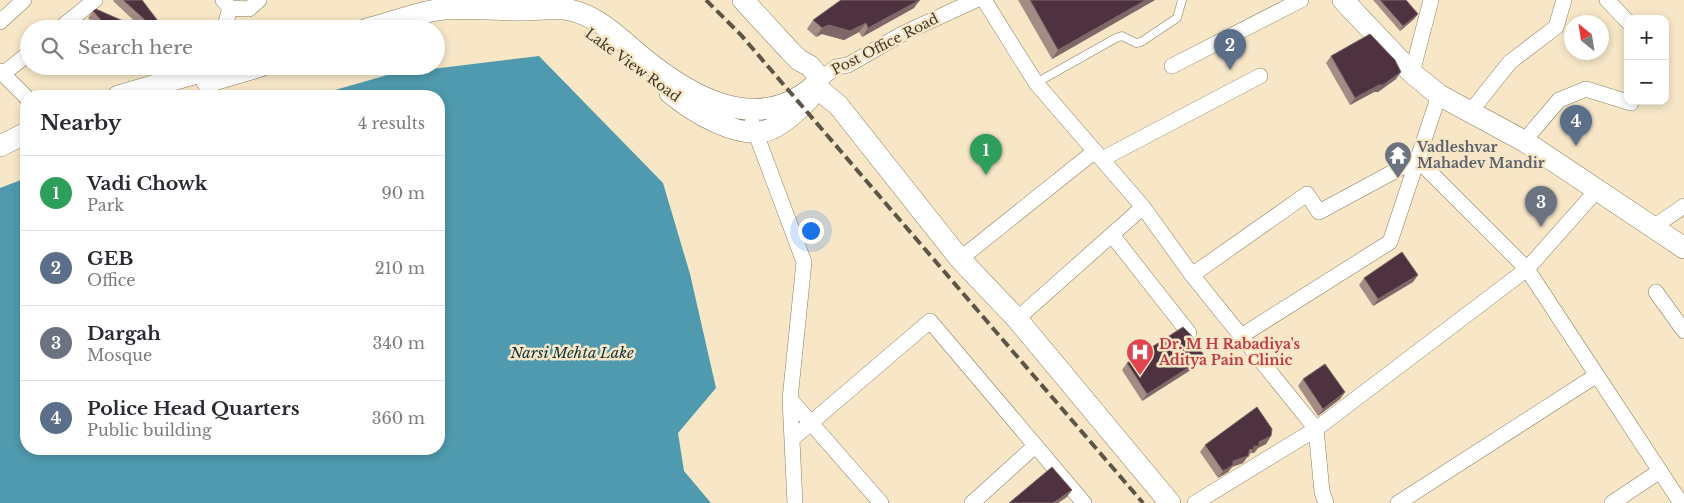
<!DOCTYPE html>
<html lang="en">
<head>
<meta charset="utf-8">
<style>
	body { margin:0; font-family:"Libre Baskerville",serif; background:#f7f7f7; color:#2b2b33 }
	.controls { position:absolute; right:15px; top:15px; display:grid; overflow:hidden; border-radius:10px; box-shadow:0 2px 8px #0003 }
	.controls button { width:45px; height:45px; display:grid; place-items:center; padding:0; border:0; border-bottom:1px solid #e1e1e2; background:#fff; color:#2b2b33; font:25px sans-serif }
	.compass { position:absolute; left:1564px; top:15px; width:45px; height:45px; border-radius:50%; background:#fff; box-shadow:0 2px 8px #0003; rotate:330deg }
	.you { position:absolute; left:810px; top:230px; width:18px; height:18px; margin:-12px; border:4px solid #fff; border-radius:50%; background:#1a73e8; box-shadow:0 0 0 8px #1a73e833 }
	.badge { display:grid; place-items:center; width:32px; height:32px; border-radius:50%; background:#026a17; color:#fff; font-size:16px; font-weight:700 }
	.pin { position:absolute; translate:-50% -41px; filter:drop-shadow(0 1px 2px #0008) }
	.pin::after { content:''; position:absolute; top:26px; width:18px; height:15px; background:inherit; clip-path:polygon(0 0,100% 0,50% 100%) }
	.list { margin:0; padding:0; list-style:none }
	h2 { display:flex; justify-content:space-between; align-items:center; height:65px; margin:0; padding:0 20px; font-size:21px }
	h2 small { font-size:16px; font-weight:400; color:#7c7c81 }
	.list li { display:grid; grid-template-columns:32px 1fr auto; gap:15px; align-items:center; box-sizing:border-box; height:75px; padding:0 20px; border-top:1px solid #e1e1e2 }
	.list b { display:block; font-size:19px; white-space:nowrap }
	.list p { margin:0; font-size:16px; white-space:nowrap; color:#7c7c81 }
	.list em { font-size:16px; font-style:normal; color:#7c7c81 }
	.icon { flex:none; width:28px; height:28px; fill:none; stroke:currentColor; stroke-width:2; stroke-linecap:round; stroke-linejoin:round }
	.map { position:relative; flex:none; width:1684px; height:503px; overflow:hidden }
	.search { position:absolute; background:#fff; box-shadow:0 2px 8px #0003; left:20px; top:20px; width:425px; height:55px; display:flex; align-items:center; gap:12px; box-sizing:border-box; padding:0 18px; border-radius:28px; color:#7c7c81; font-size:19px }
	.panel { position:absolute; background:#fff; box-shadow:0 2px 8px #0003; left:20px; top:90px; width:425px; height:365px; border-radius:20px }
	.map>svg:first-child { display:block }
	.water { fill:#4f9aae }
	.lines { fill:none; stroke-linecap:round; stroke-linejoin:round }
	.lane-casing { stroke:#8b7d5f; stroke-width:9 }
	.street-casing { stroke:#8b7d5f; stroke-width:16 }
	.secondary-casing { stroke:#8b7d5f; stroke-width:22 }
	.lane { stroke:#fff; stroke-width:8 }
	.street { stroke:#fff; stroke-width:15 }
	.secondary { stroke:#fff; stroke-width:21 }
	.rail { stroke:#5c5545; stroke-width:4; stroke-dasharray:10 5; stroke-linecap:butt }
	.wall { fill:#a28c84 }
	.shaded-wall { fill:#816868 }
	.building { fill:#4e3240; stroke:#816868 }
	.labels { text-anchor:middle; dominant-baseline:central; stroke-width:5; stroke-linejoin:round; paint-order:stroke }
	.street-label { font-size:14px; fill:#3f392c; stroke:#f7e7c7 }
	.worship-label { font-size:14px; font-weight:bold; fill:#5b616d; stroke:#f7e7c7; text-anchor:start }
	.health-label { font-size:14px; font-weight:bold; fill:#be3a42; stroke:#f7e7c7; text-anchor:start }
	.water-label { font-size:15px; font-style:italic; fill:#0f343d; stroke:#f7e7c7 }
</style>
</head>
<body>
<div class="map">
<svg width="1684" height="503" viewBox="0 0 1684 503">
	<rect width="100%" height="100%" fill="#f7e7c7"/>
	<path class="water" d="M539,56L663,183L690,274L716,388L678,433L684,471L711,503H0V188L26,178V449H439V96H314L391,74Z"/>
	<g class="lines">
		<g class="lane-casing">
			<path id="lane" d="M1036,83L1116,38L1122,36L1136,43L1141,42L1177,18L1182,0"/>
		</g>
		<g class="street-casing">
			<path id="street" d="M223,0L230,8L249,9L259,0
				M984,0L1036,83L1143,207L1192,275L1316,429L1322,492L1326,503
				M1607,0L1628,22
				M0,22L24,0
				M59,29L95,0
				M224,29L230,8
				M1172,66L1301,0
				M0,71L26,97
				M1412,73L1431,0
				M3,74L29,53
				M822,78L836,67L848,65L902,34L976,0
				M1471,111L1510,62L1556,27L1564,0
				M752,123L804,262L790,399L795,503
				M1524,141L1559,100L1586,89L1631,103
				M1102,159L1260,76
				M1652,228L1684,206
				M1112,235L1189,333
				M960,259L1095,151
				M1192,275L1307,194L1319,212L1417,159L1527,269L1681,503
				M1656,292L1684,331
				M1017,319L1143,207
				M1241,336L1390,242L1439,95
				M790,399L881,503
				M792,439L930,321L1084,503
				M972,503L1035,446
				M1195,503L1316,429L1527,269L1597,190
				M1398,503L1597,375
				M1612,503L1660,471"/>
		</g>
		<g class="secondary-casing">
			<path id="secondary" d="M743,0L790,51L799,60L810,66L820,78
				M1343,0L1412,73L1439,95L1524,141L1684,248
				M367,29C391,23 421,11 444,9C471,7 498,10 524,10C538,10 556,7 570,10C600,17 619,38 642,57C691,97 758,136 815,85
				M207,82L261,66
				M822,92L838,105L960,259L1017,319L1170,503
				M670,93C693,112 741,142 771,129C786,122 798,110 810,98
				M118,96L221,66
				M0,146L26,133"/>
		</g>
		<use href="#lane" class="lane"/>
		<use href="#street" class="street"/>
		<use href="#secondary" class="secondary"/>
		<path class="rail" d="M706,0L741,35L1143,503"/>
	</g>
	<path class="wall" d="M114,0H142L164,29H143L113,1Z
		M1018,0H1155L1052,59Z
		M1373,0H1406L1418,14L1414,19L1400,31Z
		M914,8L862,37L859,32L844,40L822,34L816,37L807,29L813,20Z
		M93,11L141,29L95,25L88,18Z
		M1331,56L1396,79L1378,92H1374L1350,105L1326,63Z
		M121,66H129L124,70Z
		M137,66H149L141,72Z
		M1418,275L1413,282L1373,306L1359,285L1364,278Z
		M1127,363L1200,364L1142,401L1122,370Z
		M1303,379L1345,392L1340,399L1318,416L1298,386Z
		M1271,436L1266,444L1258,448L1254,453H1251L1248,458L1247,457L1243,463L1232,467L1228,472L1218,478L1200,452L1205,445Z"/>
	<path class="shaded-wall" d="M920,0L914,8L862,37L868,28Z
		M1146,0H1155L1052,59L1058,50Z
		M1418,14L1414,19L1400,31L1403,26Z
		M866,23L859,32L844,40L822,34L816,37L822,28L829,25Z
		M145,66H149L141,72Z
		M1401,72L1396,79L1378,92H1374L1350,105L1355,98Z
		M1418,275L1413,282L1373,306L1378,299Z
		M1205,357L1200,364L1142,401L1147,394Z
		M1345,392L1340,399L1318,416L1323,409Z
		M1271,436L1266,444L1258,448L1254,453H1251L1254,446Z
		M1248,456L1243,463L1232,467L1228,472L1218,478L1223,471L1233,461Z
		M1072,490L1067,497L1058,503H1053Z"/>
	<path class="building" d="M123,0H142L164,29H155Z
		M841,0H920L868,28L866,23L850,31L829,25L822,28L813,20Z
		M1030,0H1146L1058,50Z
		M1380,0H1406L1418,14L1403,26Z
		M96,9L141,29H91L101,20L93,11Z
		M1370,34L1395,60L1401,72L1383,85H1379L1355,98L1331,56Z
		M1402,252L1418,275L1378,299L1364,278Z
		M1183,327L1191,335L1205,357L1147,394L1127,363Z
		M1325,364L1345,392L1323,409L1303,379Z
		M1257,407L1272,429L1271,436L1259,442V446H1254L1253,450L1250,449L1248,456L1233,461V465L1223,471L1205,445Z
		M1052,467L1072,490L1053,503H1009Z"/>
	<defs>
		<g id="temple-pin" transform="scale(1.4375)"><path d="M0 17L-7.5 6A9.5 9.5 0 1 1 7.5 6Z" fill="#6b7280" stroke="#f7e7c7"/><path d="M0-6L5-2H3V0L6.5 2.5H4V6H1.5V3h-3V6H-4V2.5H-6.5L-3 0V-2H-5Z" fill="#fff"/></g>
		<g id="hospital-pin" transform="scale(1.4375)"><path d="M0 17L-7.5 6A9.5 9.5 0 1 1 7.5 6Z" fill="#e0444e" stroke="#f7e7c7"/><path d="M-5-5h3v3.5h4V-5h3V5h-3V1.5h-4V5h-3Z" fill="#fff"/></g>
	</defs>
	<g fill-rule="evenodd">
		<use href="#temple-pin" x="1398" y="155"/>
		<use href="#hospital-pin" x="1140" y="352"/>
	</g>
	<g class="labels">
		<g class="street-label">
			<text transform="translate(885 44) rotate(-27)">Post Office Road</text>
			<text transform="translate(633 65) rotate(36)">Lake View Road</text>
		</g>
		<g class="worship-label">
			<text x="1417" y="147">Vadleshvar<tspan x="1417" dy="16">Mahadev Mandir</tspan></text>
		</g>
		<g class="health-label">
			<text x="1159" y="344">Dr. M H Rabadiya's<tspan x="1159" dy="16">Aditya Pain Clinic</tspan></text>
		</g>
		<g class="water-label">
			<text x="572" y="352">Narsi Mehta Lake</text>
		</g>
	</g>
</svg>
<div class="controls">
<button>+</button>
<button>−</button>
</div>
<svg class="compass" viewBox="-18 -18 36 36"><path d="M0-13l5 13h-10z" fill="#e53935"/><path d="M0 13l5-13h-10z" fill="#7c7c81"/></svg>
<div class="you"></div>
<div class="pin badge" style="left:986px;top:175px;background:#2e9e5b">1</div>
<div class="pin badge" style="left:1230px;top:70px;background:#5c6f8a">2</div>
<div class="pin badge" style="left:1541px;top:227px;background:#6b7280">3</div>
<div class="pin badge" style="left:1576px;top:146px;background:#5c6f8a">4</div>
<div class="search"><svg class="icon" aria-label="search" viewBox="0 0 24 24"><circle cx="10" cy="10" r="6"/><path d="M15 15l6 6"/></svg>Search here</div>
<section class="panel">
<h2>Nearby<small>4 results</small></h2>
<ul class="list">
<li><span class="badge" style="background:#2e9e5b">1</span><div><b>Vadi Chowk</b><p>Park</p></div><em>90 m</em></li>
<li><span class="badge" style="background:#5c6f8a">2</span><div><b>GEB</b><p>Office</p></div><em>210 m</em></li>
<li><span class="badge" style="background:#6b7280">3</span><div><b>Dargah</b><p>Mosque</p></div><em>340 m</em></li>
<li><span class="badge" style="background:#5c6f8a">4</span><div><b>Police Head Quarters</b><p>Public building</p></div><em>360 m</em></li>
</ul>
</section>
</div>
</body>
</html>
